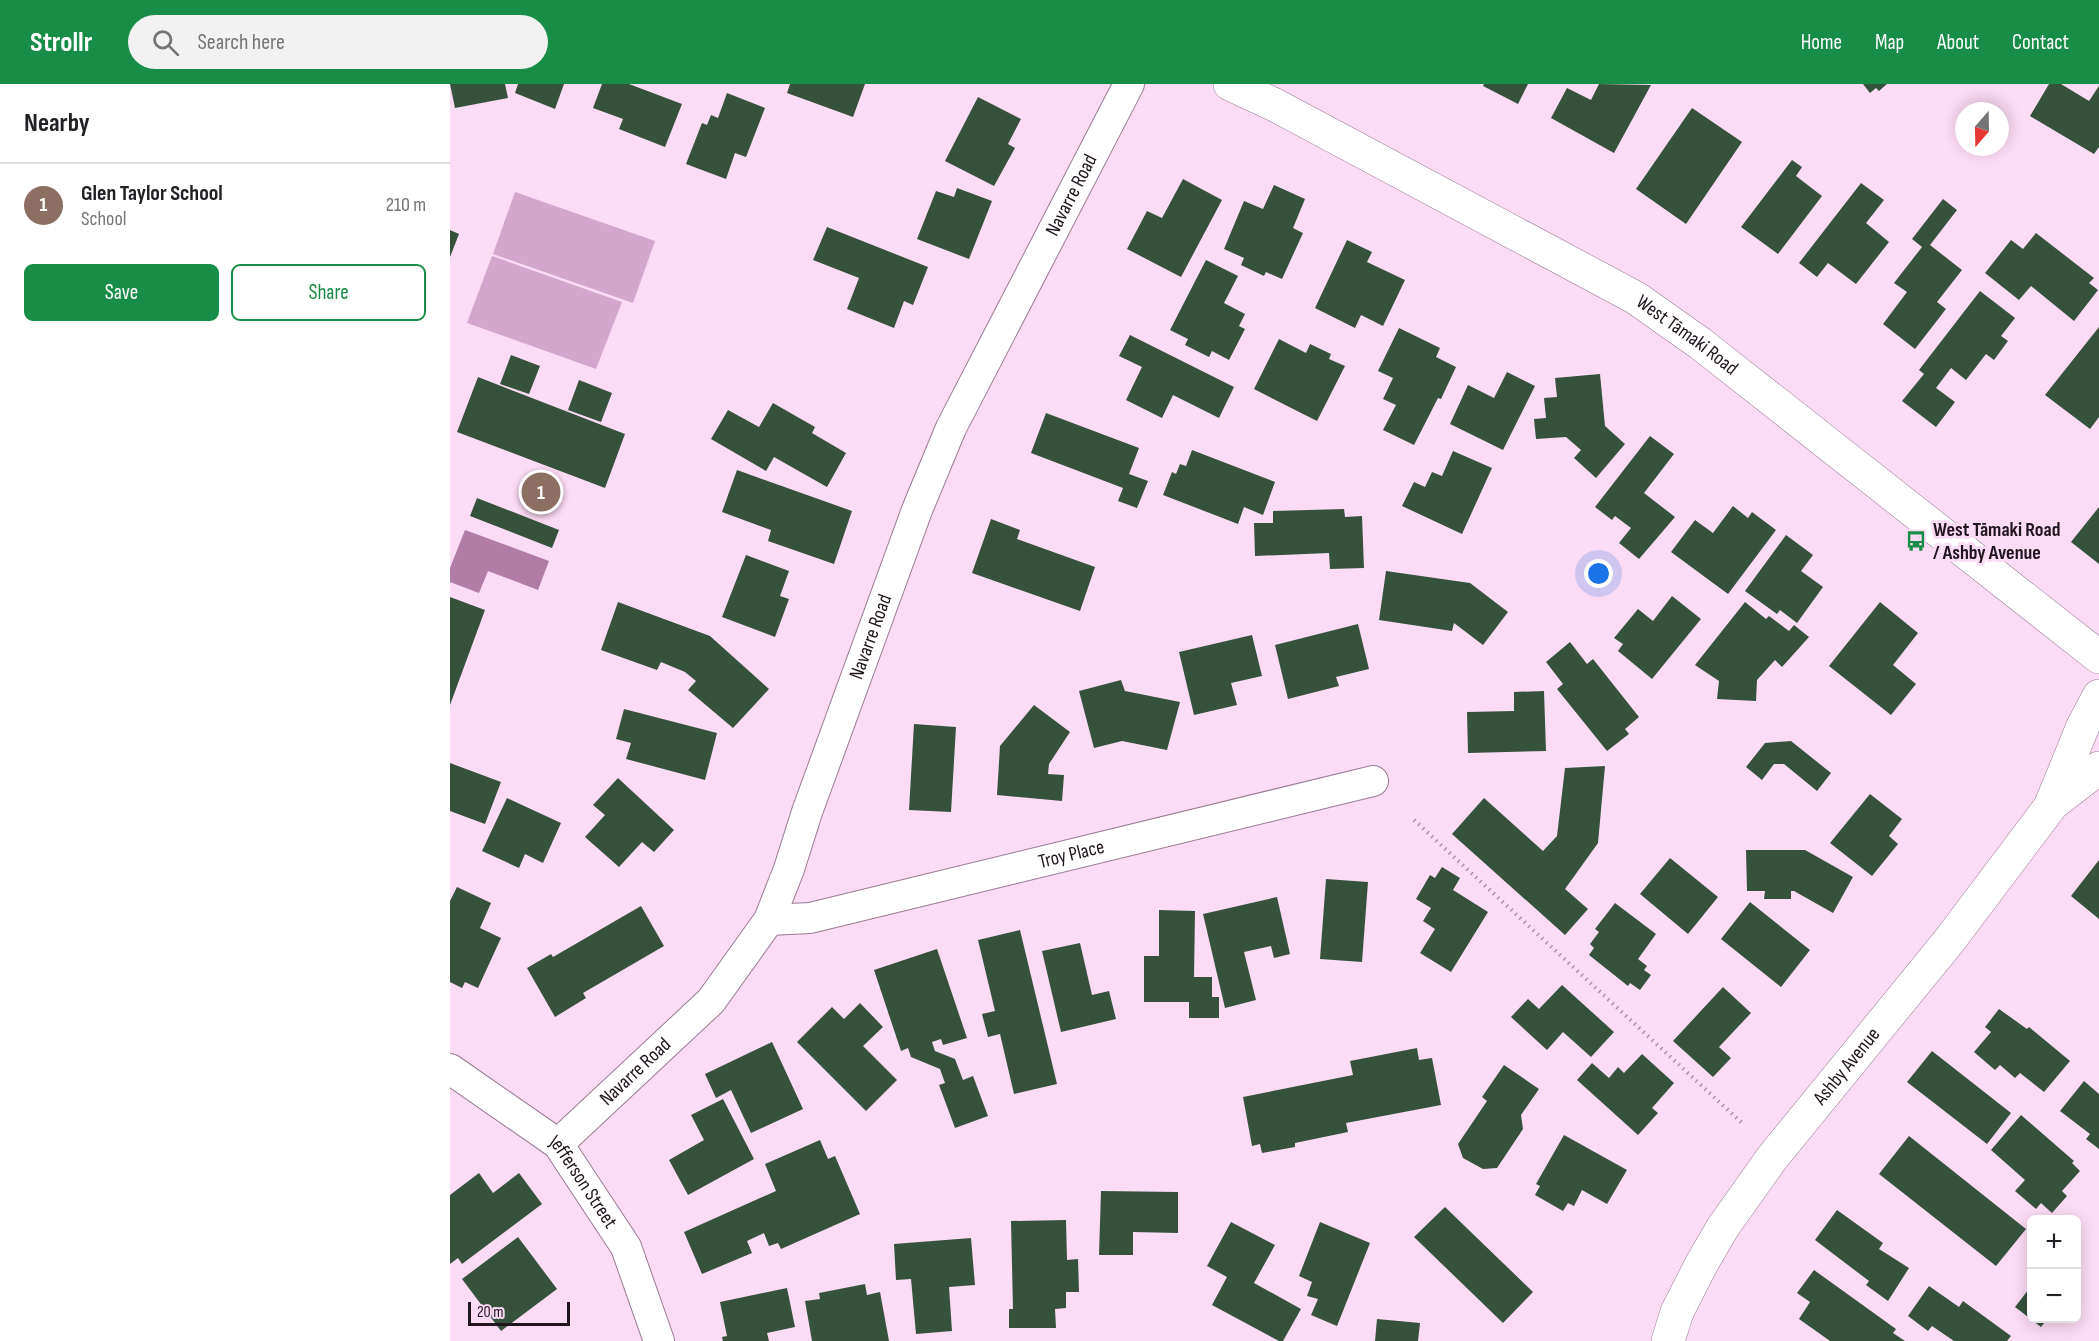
<!DOCTYPE html>
<html lang="en">
<head>
<meta charset="utf-8">
<style>
	body { margin:0; font-family:"Sofia Sans Condensed",sans-serif; background:#f2f2f2; color:#202124 }
	.controls { position:absolute; right:18px; bottom:18px; display:grid; overflow:hidden; border-radius:9px; box-shadow:0 3px 15px #0003 }
	.controls button { width:54px; height:54px; display:grid; place-items:center; padding:0; border:0; border-bottom:2px solid #e0e0e0; background:#fff; color:#202124; font:30px sans-serif }
	.compass { position:absolute; left:1505px; top:18px; width:54px; height:54px; border-radius:50%; background:#fff; box-shadow:0 3px 15px #0003; rotate:200deg }
	.scale { position:absolute; left:18px; bottom:15px; width:102px; box-sizing:border-box; padding-left:6px; border:3px solid #20141d; border-top:0; font-size:16px; line-height:21px; white-space:nowrap; color:#20141d; -webkit-text-stroke:4px #fcdbf4; paint-order:stroke }
	.you { position:absolute; left:1149px; top:490px; width:21px; height:21px; margin:-15px; border:4px solid #fff; border-radius:50%; background:#1a73e8; box-shadow:0 0 0 9px #1a73e833 }
	.badge { display:grid; place-items:center; width:39px; height:39px; border-radius:50%; background:#178d47; color:#fff; font-size:20px; font-weight:700 }
	.pin { position:absolute; translate:-50% -50%; border:3px solid #fff; box-shadow:0 2px 6px #0006 }
	.list { margin:0; padding:0; list-style:none }
	h2 { display:flex; justify-content:space-between; align-items:center; height:78px; margin:0; padding:0 24px; font-size:26px }
	h2 small { font-size:20px; font-weight:400; color:#757577 }
	.list li { display:grid; grid-template-columns:39px 1fr auto; gap:18px; align-items:center; box-sizing:border-box; height:84px; padding:0 24px; border-top:2px solid #e0e0e0 }
	.list b { display:block; font-size:22px; white-space:nowrap }
	.list p { margin:0; font-size:20px; white-space:nowrap; color:#757577 }
	.list em { font-size:20px; font-style:normal; color:#757577 }
	.actions { display:flex; gap:12px; padding:18px 24px }
	.actions a { flex:1; padding:14px 0; border:2px solid #178d47; border-radius:9px; text-align:center; font-size:21px; color:#178d47 }
	.actions .main { background:#178d47; color:#fff }
	.icon { flex:none; width:33px; height:33px; fill:none; stroke:currentColor; stroke-width:2; stroke-linecap:round; stroke-linejoin:round }
	.map { position:relative; flex:none; width:1649px; height:1257px; overflow:hidden }
	header { display:flex; align-items:center; gap:36px; box-sizing:border-box; height:84px; padding:0 30px; background:#178d47; color:#fff }
	header strong { font-size:28px }
	nav { display:flex; gap:33px; margin-inline-start:auto; font-size:21px }
	.search { width:420px; height:54px; background:#f2f2f2; display:flex; align-items:center; gap:15px; box-sizing:border-box; padding:0 21px; border-radius:33px; color:#757577; font-size:22px }
	main { display:flex }
	aside { flex:1; background:#fff }
	.map>svg:first-child { display:block }
	.green { fill:#d5a6cb }
	.water { fill:#b17ca6 }
	.building { fill:#36523d }
	.lines { fill:none; stroke-linecap:round; stroke-linejoin:round }
	.street-casing { stroke:#997b92; stroke-width:32 }
	.secondary-casing { stroke:#997b92; stroke-width:34 }
	.path { stroke:#ac92a6; stroke-width:4; stroke-dasharray:1.5 4.5; stroke-linecap:butt }
	.street { stroke:#fff; stroke-width:30 }
	.secondary { stroke:#fff; stroke-width:33 }
	.labels { text-anchor:middle; dominant-baseline:central; stroke-width:6; stroke-linejoin:round; paint-order:stroke }
	.street-label { font-size:20px; fill:#20141d; stroke:#fcdbf4 }
	.poi-label { font-size:20px; font-weight:bold; fill:#20141d; stroke:#fcdbf4; text-anchor:start }
</style>
</head>
<body>
<header>
<strong>Strollr</strong>
<div class="search"><svg class="icon" aria-label="search" viewBox="0 0 24 24"><circle cx="10" cy="10" r="6"/><path d="M15 15l6 6"/></svg>Search here</div>
<nav><a>Home</a><a>Map</a><a>About</a><a>Contact</a></nav>
</header>
<main>
<aside>
<h2>Nearby<small></small></h2>
<ul class="list">
<li><span class="badge" style="background:#8d6e63">1</span><div><b>Glen Taylor School</b><p>School</p></div><em>210 m</em></li>
</ul>
<div class="actions"><a class="main">Save</a><a>Share</a></div>
</aside>
<div class="map">
<svg width="1649" height="1257" viewBox="0 0 1649 1257">
	<rect width="100%" height="100%" fill="#fcdbf4"/>
	<path class="green" d="M65,108L205,157L183,219L43,170Z
		M42,172L172,218L146,285L17,239Z"/>
	<path class="water" d="M15,446L99,477L88,506L38,487L29,509L0,498V484Z"/>
	<path class="building" d="M0,0H55L58,14L5,24Z
		M68,0H114L105,25L65,9Z
		M152,0H179L232,20L215,63L169,45L173,35L143,24Z
		M340,0H415L403,33L337,9Z
		M1034,0H1078L1068,20L1033,2Z
		M1149,0L1201,1L1164,69L1101,34L1117,4L1141,16Z
		M1413,0H1437L1429,7L1426,4L1420,9Z
		M1599,0H1611L1639,17L1649,2V63L1644,70L1580,32Z
		M277,9L315,24L296,73L285,69L276,95L236,80L252,39L257,41L261,31L268,34Z
		M528,13L571,35L558,60L565,64L544,102L495,77Z
		M1242,24L1292,58L1236,140L1186,105Z
		M1342,76L1352,83L1346,92L1372,112L1328,170L1291,143Z
		M733,95L772,116L731,193L677,165L697,127L712,134Z
		M1411,99L1434,116L1416,139L1439,158L1406,200L1378,179L1367,193L1349,179Z
		M824,101L855,115L843,144L853,149L832,195L816,188L814,192L791,181L794,174L774,165L794,117L813,125Z
		M507,104L542,117L519,175L467,155L486,107L504,113Z
		M1493,115L1507,126L1480,161L1512,186L1487,218L1496,225L1465,265L1433,240L1457,208L1444,199L1472,163L1462,155Z
		M377,143L478,183L463,221L454,217L444,244L397,225L409,194L363,176Z
		M0,146L9,150L0,173Z
		M1586,149L1644,194L1639,199L1648,206L1624,237L1581,202L1569,216L1535,189L1561,156L1573,165Z
		M897,156L922,168L917,178L955,196L933,242L911,231L905,244L865,224Z
		M756,176L788,192L774,219L795,230L789,242L795,245L779,276L762,267L759,273L735,261L738,255L720,246Z
		M1530,207L1565,234L1551,252L1558,257L1544,276L1536,270L1516,296L1501,284L1486,304L1505,318L1486,343L1452,317L1474,290L1469,286Z
		M1649,243V333L1640,345L1595,311Z
		M949,244L990,264L986,273L1006,283L991,315L988,314L964,361L933,346L946,321L933,315L943,294L928,287Z
		M680,251L784,303L769,334L723,311L712,334L676,316L692,283L669,272Z
		M829,255L856,269L860,260L881,270L879,275L895,282L867,337L804,305Z
		M61,271L90,282L79,310L50,300Z
		M1057,288L1085,302L1053,366L1000,340L1018,301L1044,314Z
		M1150,290L1155,342L1175,360L1146,394L1124,374L1131,366L1116,353L1086,355L1084,335L1096,334L1094,314L1107,313L1105,294Z
		M28,293L175,350L155,404L7,348Z
		M129,296L162,309L151,338L118,326Z
		M323,319L365,343L362,349L396,369L377,403L324,373L316,387L261,355L278,326L309,343Z
		M596,329L689,364L679,390L698,397L687,424L668,417L673,404L581,369Z
		M1200,352L1224,370L1194,409L1225,433L1189,475L1169,459L1181,444L1165,432L1162,436L1145,423Z
		M742,366L825,398L813,431L794,423L788,440L713,411L722,388L726,390L730,380L736,382Z
		M1003,367L1042,384L1012,450L952,422L964,398L975,403L982,388L992,392Z
		M287,386L402,427L384,480L318,457L321,446L272,428Z
		M27,414L109,446L102,464L20,432Z
		M1283,422L1298,434L1302,428L1326,446L1278,510L1221,468L1245,436L1263,449Z
		M1649,423V480L1621,458Z
		M894,425L895,433L912,432L914,484L880,485L879,469L805,472L804,439H823V427Z
		M541,435L570,446L567,455L645,483L630,527L522,489Z
		M1336,451L1363,471L1351,487L1373,503L1347,539L1330,526L1327,530L1295,507Z
		M296,471L339,487L330,512L339,515L325,553L272,533Z
		M936,487L1020,499L1058,528L1033,561L1004,539L1002,547L929,536Z
		M1222,512L1251,535L1202,595L1168,567L1173,560L1164,554L1188,525L1203,537Z
		M0,513L35,526L0,621Z
		M168,518L260,552L319,605L283,644L238,606L246,597L235,588L211,578L207,586L151,566Z
		M1295,518L1316,535L1319,532L1339,547L1344,541L1359,553L1332,583L1325,576L1307,596L1306,617L1267,615L1269,597L1245,581Z
		M1430,518L1468,549L1443,581L1466,600L1441,631L1379,582Z
		M908,540L919,585L886,593L889,602L838,615L825,561Z
		M802,551L812,592L781,599L787,621L744,631L729,568Z
		M1120,558L1137,580L1143,575L1189,633L1175,645L1179,650L1157,667L1107,605L1113,600L1096,578Z
		M671,596L675,607L730,618L717,666L672,657L644,664L629,607Z
		M1094,607L1096,667L1018,669L1017,628L1064,627V608Z
		M584,621L620,648L599,680L598,690L614,691L612,717L547,711L550,662Z
		M174,625L267,649L255,696L176,675L181,659L166,655Z
		M464,640L506,643L501,728L459,726Z
		M1341,657L1381,689L1367,707L1334,680H1324L1312,696L1296,683L1315,659Z
		M0,679L51,698L35,740L0,727Z
		M1155,682L1148,759L1115,805L1138,825L1115,851L1002,750L1034,714L1093,767L1107,752L1115,684Z
		M168,694L224,746L204,768L192,758L169,783L135,753L155,731L143,721Z
		M1420,710L1452,735L1439,752L1448,760L1422,792L1380,759Z
		M57,714L111,739L93,779L75,770L69,784L32,767Z
		M1296,766H1355L1403,793L1383,829L1344,807H1341V815H1314L1315,807H1297Z
		M1220,774L1268,813L1238,850L1190,810Z
		M1649,776V835L1621,812Z
		M992,783L1010,794L1003,806L1038,828L1001,888L970,869L985,845L973,837L981,824L966,815L980,791L985,794Z
		M876,795L918,798L912,878L870,875Z
		M7,803L41,819L30,844L51,854L28,904L15,898L12,904L0,898V817Z
		M827,813L840,870L824,874L821,862L794,868L806,916L775,924L753,830Z
		M1300,818L1360,866L1331,903L1271,855Z
		M1165,819L1206,850L1188,875L1197,882L1194,886L1201,891L1190,906L1180,899L1178,902L1139,871L1144,864L1140,860L1149,848L1145,845Z
		M191,822L214,862L133,909L136,914L105,933L77,884L101,870L103,873Z
		M709,826L745,827L744,893H762V913H769V934H739V918H694V872H709Z
		M570,846L607,1000L564,1010L550,950L538,953L532,930L545,927L528,856Z
		M630,859L642,911L659,907L666,935L611,948L592,867Z
		M487,865L517,954L493,961L491,955L482,958L485,967L505,975L513,996L523,992L538,1032L505,1044L489,1001L495,999L490,985L461,973L458,964L451,967L424,886Z
		M1112,901L1164,948L1141,973L1113,948L1097,966L1061,933L1078,915L1089,925Z
		M1273,903L1301,929L1269,963L1281,974L1263,993L1223,957Z
		M410,919L433,943L413,962L447,996L416,1027L347,958L382,923L394,935Z
		M1549,925L1577,945L1579,943L1620,977L1594,1008L1570,989L1565,994L1550,981L1545,986L1524,968L1541,948L1535,943Z
		M322,958L353,1025L301,1049L281,1006L266,1014L255,990Z
		M967,964L969,976L982,974L991,1021L896,1039L898,1048L845,1059V1063L812,1069L810,1060L802,1062L793,1013L903,991L900,977Z
		M1482,967L1561,1029L1537,1060L1457,998Z
		M1192,970L1224,999L1202,1024L1208,1029L1188,1051L1127,996L1142,979L1159,994L1168,983L1174,989Z
		M1054,981L1089,1005L1071,1031L1073,1045L1047,1084L1033,1085L1013,1074L1008,1060L1037,1017L1032,1013Z
		M1634,997L1649,1010V1065L1636,1055L1640,1050L1610,1027Z
		M273,1015L304,1075L238,1111L219,1076L254,1056L241,1031Z
		M1571,1031L1624,1077L1622,1079L1630,1087L1612,1107L1617,1112L1602,1129L1591,1119L1586,1125L1565,1107L1575,1096L1541,1066Z
		M1114,1051L1177,1086L1157,1120L1132,1106L1124,1122L1118,1119L1113,1127L1085,1111L1090,1102L1086,1100Z
		M1459,1052L1576,1145L1546,1182L1429,1090Z
		M370,1056L378,1075L385,1072L410,1130L331,1165L328,1159L319,1162L314,1149L297,1157L302,1169L252,1190L234,1148L326,1107L315,1080Z
		M29,1089L43,1109L69,1089L92,1120L12,1180L8,1174L0,1180V1111Z
		M651,1107L728,1108V1149L683,1148V1171H649Z
		M995,1123L1083,1208L1053,1239L964,1153Z
		M1387,1126L1433,1159L1429,1165L1459,1184L1438,1217L1416,1201L1419,1197L1365,1156Z
		M616,1136L617,1176L628,1175L629,1208H616V1224L605,1225L606,1244H559V1225H563L561,1137Z
		M781,1138L825,1161L804,1199L851,1225L833,1257H829L762,1221L777,1193L757,1182Z
		M870,1138L920,1159L887,1242L861,1231L868,1215L857,1212L862,1198L849,1192Z
		M68,1153L107,1205L51,1247L12,1195Z
		M521,1154L525,1201L499,1203L502,1247L466,1250L461,1195L446,1196L444,1160Z
		M1364,1186L1446,1245L1443,1249L1455,1257H1380L1349,1235L1360,1218L1347,1209Z
		M415,1200L417,1211L430,1208L439,1257H362L355,1217L370,1215L369,1209Z
		M1582,1201V1234H1598L1591,1243L1565,1223Z
		M1479,1202L1509,1223L1513,1217L1561,1252L1557,1257H1504L1482,1242L1478,1247L1458,1232Z
		M337,1204L345,1243L317,1249L319,1257H273L272,1253L277,1252L270,1218Z
		M927,1235L970,1239L968,1257H925Z"/>
	<g class="lines">
		<g class="street-casing">
			<g id="street">
				<path id="s1" d="M319,836L360,834L923,697"/>
				<path id="s2" d="M0,985L108,1060L176,1163L209,1257"/>
				<path id="s3" d="M108,1060L261,917L319,836L339,785L357,728L467,426L501,344L679,0"/>
			</g>
		</g>
		<g class="secondary-casing">
			<g id="secondary">
				<path id="s4" d="M780,0L825,21L1186,214L1251,260L1649,573"/>
				<path d="M1601,721L1649,684"/>
				<path id="s5" d="M1218,1257L1227,1228L1252,1179L1273,1143L1322,1074L1499,857L1600,723L1633,642L1649,612"/>
			</g>
		</g>
		<path class="path" d="M964,736L1292,1039"/>
		<use href="#street" class="street"/>
		<use href="#secondary" class="secondary"/>
	</g>
	<defs>
		<g id="bus-bare" transform="scale(1.62)"><path d="M-5-6H5V4H4V6H2V4H-2V6H-4V4H-5ZM-3.5-4V0h7V-4ZM-3.5 1.2v1.5H-2V1.2ZM2 1.2v1.5H3.5V1.2Z" fill="#178d47" stroke="#fcdbf4" stroke-width="2.5" paint-order="stroke"/></g>
	</defs>
	<g fill-rule="evenodd">
		<use href="#bus-bare" x="1466" y="457"/>
	</g>
	<g class="labels">
		<g class="street-label">
			<text stroke="none"><textPath href="#s3" startOffset="1096">Navarre Road</textPath></text>
			<text stroke="none"><textPath href="#s4" startOffset="522">West Tāmaki Road</textPath></text>
			<text stroke="none"><textPath href="#s3" startOffset="610">Navarre Road</textPath></text>
			<text stroke="none"><textPath href="#s1" startOffset="310">Troy Place</textPath></text>
			<text stroke="none"><textPath href="#s5" startOffset="330">Ashby Avenue</textPath></text>
			<text stroke="none"><textPath href="#s3" startOffset="106">Navarre Road</textPath></text>
			<text stroke="none"><textPath href="#s2" startOffset="177">Jefferson Street</textPath></text>
		</g>
		<g class="poi-label">
			<text x="1483" y="446">West Tāmaki Road<tspan x="1483" dy="23">/ Ashby Avenue</tspan></text>
		</g>
	</g>
</svg>
<div class="controls">
<button>+</button>
<button>−</button>
</div>
<svg class="compass" viewBox="-18 -18 36 36"><path d="M0-13l5 13h-10z" fill="#e53935"/><path d="M0 13l5-13h-10z" fill="#757577"/></svg>
<div class="scale">20 m</div>
<div class="you"></div>
<div class="pin badge" style="left:91px;top:408px;background:#8d6e63">1</div>
</div>
</main>
</body>
</html>
